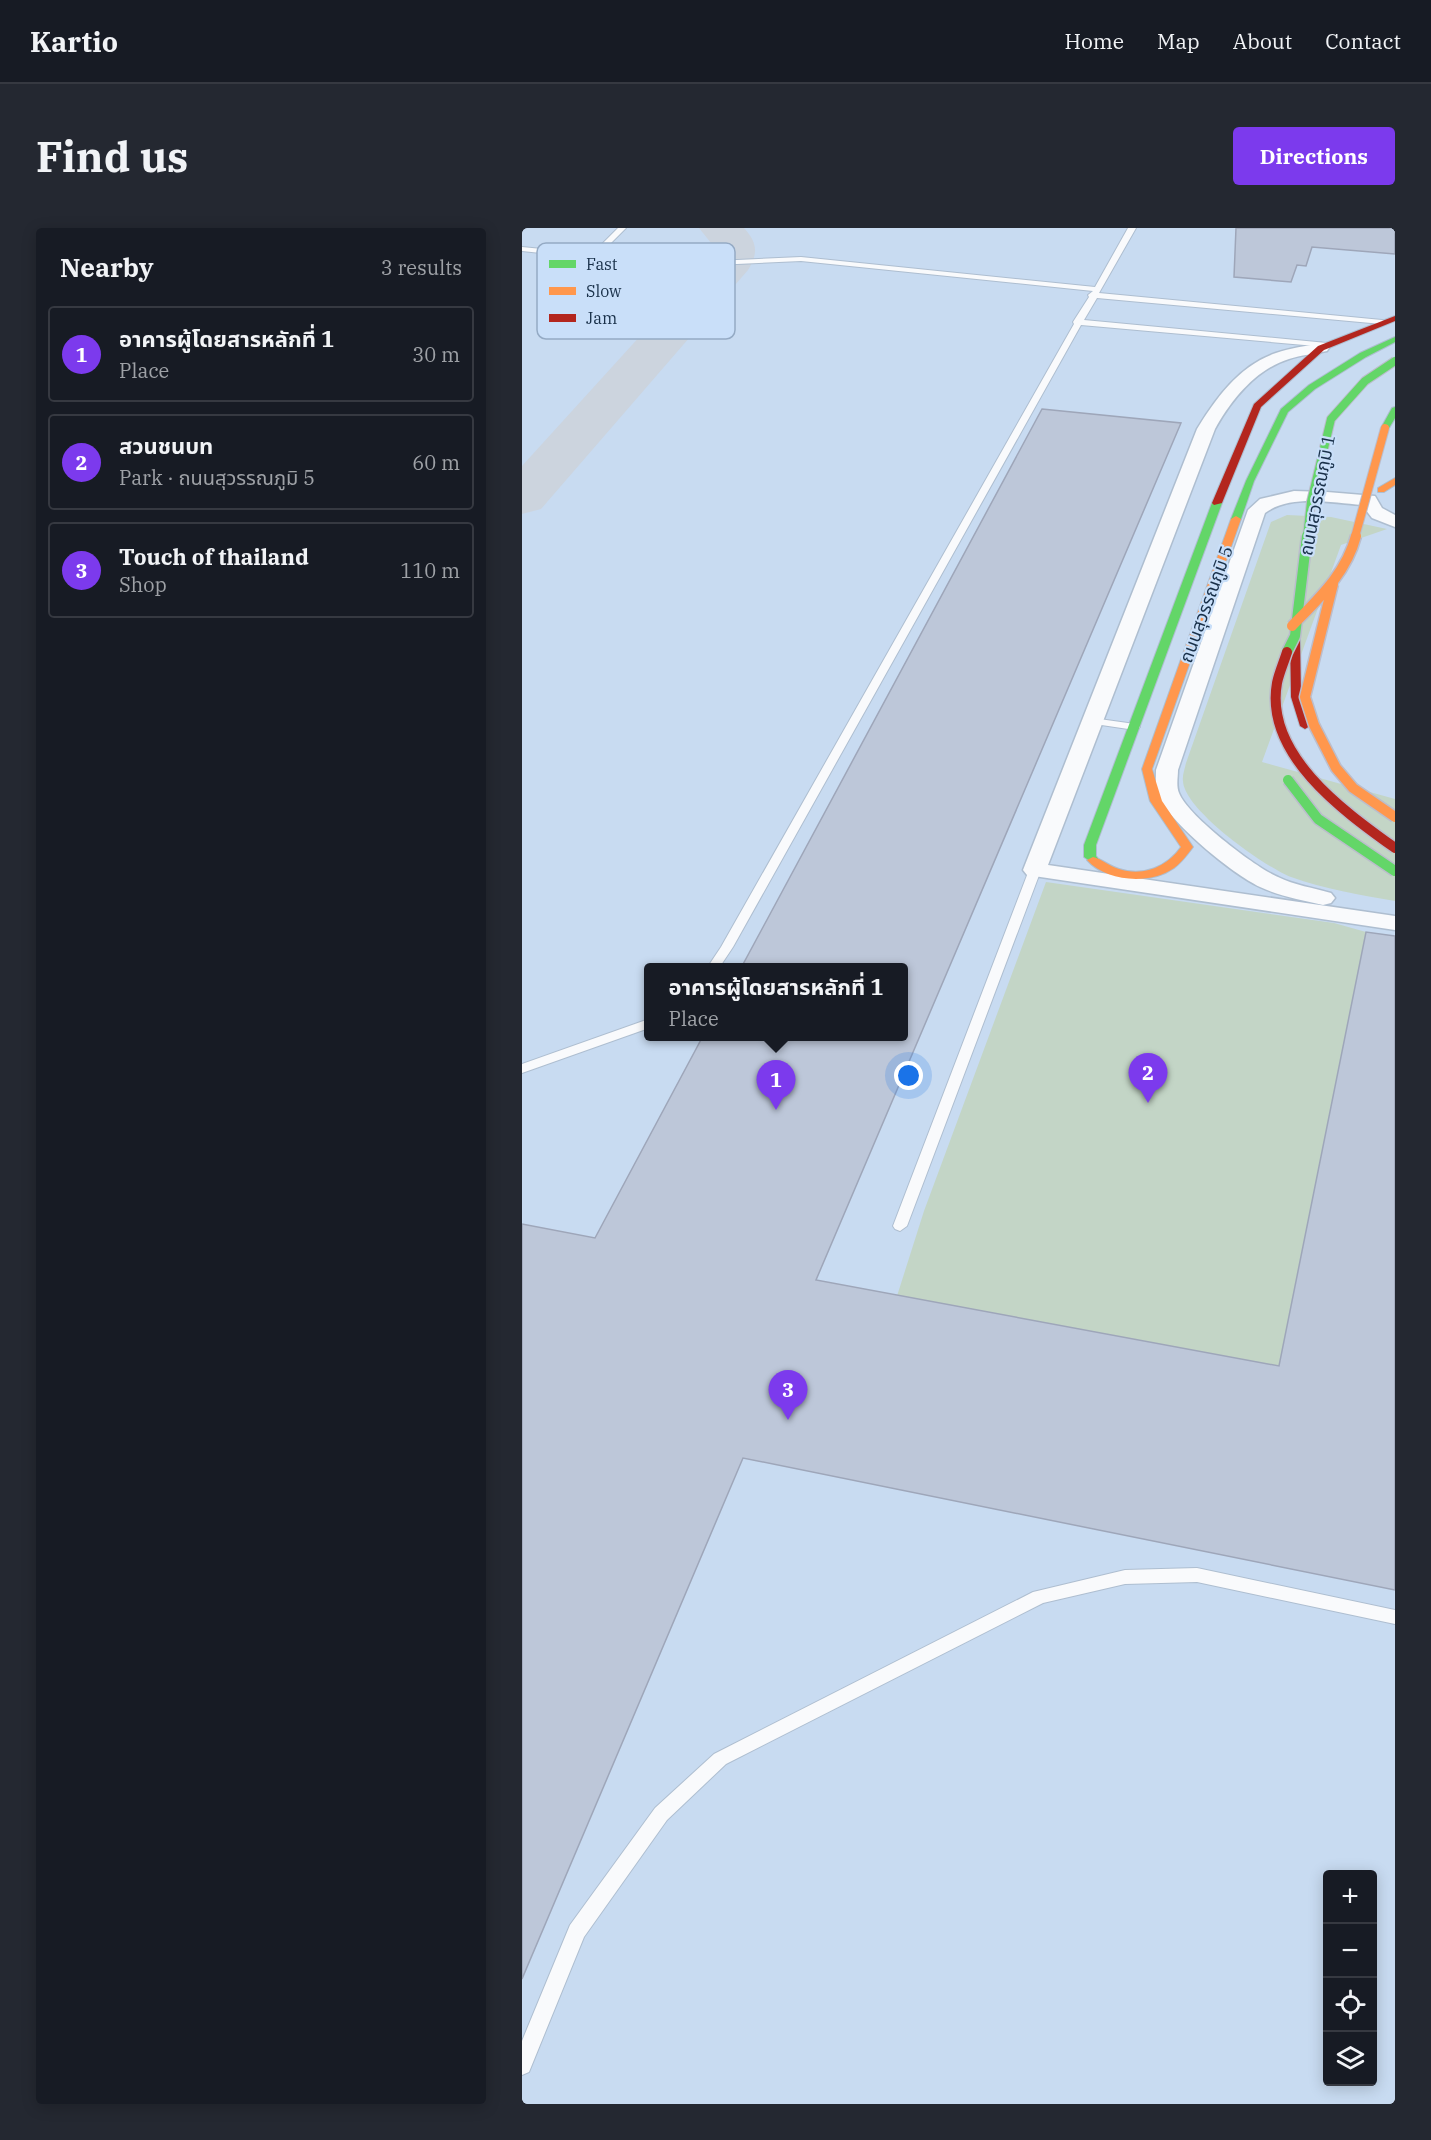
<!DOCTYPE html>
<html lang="en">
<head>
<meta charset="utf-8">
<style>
	body { margin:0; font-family:"IBM Plex Serif","Noto Sans Thai",serif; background:#242831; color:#f1f3f6 }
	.controls { position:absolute; right:18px; bottom:18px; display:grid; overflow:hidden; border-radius:6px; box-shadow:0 3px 15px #0003 }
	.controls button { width:54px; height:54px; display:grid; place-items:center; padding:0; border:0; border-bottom:2px solid #363941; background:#171b24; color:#f1f3f6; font:30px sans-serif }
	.you { position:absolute; left:387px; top:848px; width:21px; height:21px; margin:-15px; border:4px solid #fff; border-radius:50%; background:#1a73e8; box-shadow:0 0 0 9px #1a73e833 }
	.badge { display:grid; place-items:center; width:39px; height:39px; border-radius:50%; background:#7c3aed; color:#fff; font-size:20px; font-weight:700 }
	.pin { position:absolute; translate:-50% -50px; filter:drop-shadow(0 2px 3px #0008) }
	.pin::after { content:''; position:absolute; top:32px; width:21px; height:18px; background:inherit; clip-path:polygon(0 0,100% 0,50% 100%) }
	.popup { position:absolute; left:122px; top:735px; width:264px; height:78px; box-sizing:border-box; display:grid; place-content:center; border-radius:6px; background:#171b24; filter:drop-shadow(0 2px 4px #0005); font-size:20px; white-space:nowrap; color:#9ea1a6 }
	.popup b { font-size:22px; color:#f1f3f6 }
	.popup::after { content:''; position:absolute; left:50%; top:100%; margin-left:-12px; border:12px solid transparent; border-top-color:#171b24 }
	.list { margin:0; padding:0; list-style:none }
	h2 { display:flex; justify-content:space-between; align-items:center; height:78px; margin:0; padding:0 24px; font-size:26px }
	h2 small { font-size:20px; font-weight:400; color:#9ea1a6 }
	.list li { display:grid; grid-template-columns:39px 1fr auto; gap:18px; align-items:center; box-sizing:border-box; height:96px; margin:0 12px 12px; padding:0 12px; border:2px solid #363941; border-radius:6px }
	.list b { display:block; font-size:22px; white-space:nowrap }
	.list p { margin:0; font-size:20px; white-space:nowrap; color:#9ea1a6 }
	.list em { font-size:20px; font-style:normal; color:#9ea1a6 }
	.icon { flex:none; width:33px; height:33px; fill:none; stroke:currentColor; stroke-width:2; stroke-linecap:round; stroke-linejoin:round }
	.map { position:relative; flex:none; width:873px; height:1876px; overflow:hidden; border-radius:6px }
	header { display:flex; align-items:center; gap:36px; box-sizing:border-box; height:84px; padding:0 30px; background:#171b24; border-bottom:2px solid #363941 }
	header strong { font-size:28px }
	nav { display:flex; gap:33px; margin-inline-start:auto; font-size:21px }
	.intro { display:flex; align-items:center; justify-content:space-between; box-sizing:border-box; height:144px; padding:0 36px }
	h1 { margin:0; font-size:42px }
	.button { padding:15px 27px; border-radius:6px; background:#7c3aed; color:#fff; font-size:21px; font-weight:700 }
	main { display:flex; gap:36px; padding:0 36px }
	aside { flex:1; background:#171b24; border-radius:6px; box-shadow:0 3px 15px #0003 }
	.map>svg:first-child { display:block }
	.built { fill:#c8dbf1; fill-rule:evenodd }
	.green { fill:#c3d5c6 }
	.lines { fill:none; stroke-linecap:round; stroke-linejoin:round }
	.taxiway { fill:#ccd4de; fill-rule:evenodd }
	.building { fill:#bdc7d9; stroke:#9ea6b9; stroke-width:1.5 }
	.lane-casing { stroke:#aebed0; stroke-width:2 }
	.street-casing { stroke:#aebed0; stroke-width:3 }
	.fast-casing { stroke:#aebed0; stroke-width:2 }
	.slow-casing { stroke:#aebed0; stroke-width:2 }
	.jam-casing { stroke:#aebed0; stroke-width:2 }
	.lane { fill:#f9fafc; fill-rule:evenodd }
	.street { fill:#f9fafc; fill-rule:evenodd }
	.fast { fill:#63d668; fill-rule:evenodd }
	.slow { fill:#ff974d; fill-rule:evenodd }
	.jam { fill:#b3261e; fill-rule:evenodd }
	.fast-bridge-far1-casing { stroke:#bbbdcc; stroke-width:10; stroke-linecap:butt }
	.fast-bridge-casing { stroke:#bbbdcc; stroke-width:13; stroke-linecap:butt }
	.slow-bridge-far1-casing { stroke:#bbbdcc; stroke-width:10; stroke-linecap:butt }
	.slow-bridge-casing { stroke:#bbbdcc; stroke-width:13; stroke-linecap:butt }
	.jam-bridge-casing { stroke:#bbbdcc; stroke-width:13; stroke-linecap:butt }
	.fast-bridge-far1 { stroke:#63d668; stroke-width:8 }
	.fast-bridge { stroke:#63d668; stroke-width:10 }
	.slow-bridge-far1 { stroke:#ff974d; stroke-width:8 }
	.slow-bridge { stroke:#ff974d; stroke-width:10 }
	.jam-bridge { stroke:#b3261e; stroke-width:10 }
	.labels { text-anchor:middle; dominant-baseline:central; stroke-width:4.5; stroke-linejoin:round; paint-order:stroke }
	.far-street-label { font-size:18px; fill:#193049; stroke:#c9dff9 }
	.key { fill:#c9dff9; stroke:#94aac4; stroke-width:1.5 }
	.key-label { font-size:16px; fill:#193049 }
</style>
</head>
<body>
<header>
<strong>Kartio</strong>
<nav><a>Home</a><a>Map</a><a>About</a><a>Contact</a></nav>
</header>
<div class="intro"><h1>Find us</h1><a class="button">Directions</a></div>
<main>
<aside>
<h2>Nearby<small>3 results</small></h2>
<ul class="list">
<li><span class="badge">1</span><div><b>อาคารผู้โดยสารหลักที่ 1</b><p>Place</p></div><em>30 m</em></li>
<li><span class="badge">2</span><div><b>สวนชนบท</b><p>Park · ถนนสุวรรณภูมิ 5</p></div><em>60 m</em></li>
<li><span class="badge">3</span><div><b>Touch of thailand</b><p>Shop</p></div><em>110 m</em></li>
</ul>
</aside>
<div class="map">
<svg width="873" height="1876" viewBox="0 0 873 1876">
	<rect width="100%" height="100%" fill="#d4e0ee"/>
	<path class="built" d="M0,0H873V1876H0ZM127,740H382V808H127ZM806,1646H850V1854H806Z"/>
	<path class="green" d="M765,287L809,289L865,301L819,317L740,534L873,571V673C839,667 802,661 769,649C743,639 662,582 661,553C660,548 663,540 664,535L749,294Z
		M524,654L812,695L844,704L757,1138L375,1068L402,983Z"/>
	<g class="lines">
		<path class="taxiway" d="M177,0H222C236,15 236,26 226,42L19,281L0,286V238L190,29L189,15Z"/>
	</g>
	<path class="building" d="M714,0H873V26L790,19L784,38L775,37L769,54L712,49Z
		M520,181L659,195L294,1052L757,1138L844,704L873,708V1362L221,1230L0,1751V996L73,1010L181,808H381V740H219Z"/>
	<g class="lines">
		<g class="lane-casing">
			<path id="lane" d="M96,0H104L78,26L150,35L279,29L573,59L606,0H614L577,65L860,92L864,94L860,96L575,70L562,92L805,115L809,117L805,119L559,97L211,719L197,740H185L199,719L552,96L551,94L567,69L566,67L571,63L279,33L150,39L0,23V19L70,26Z
				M570,490L613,496L618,499L613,502L566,495V491Z
				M513,639L519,642L385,998L378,1003L373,1001L371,998L507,642Z
				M127,791V800L0,845V836Z
				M675,1340L873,1382V1396L675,1354L603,1356L521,1375L204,1536L145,1592L62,1709L7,1844L0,1847V1813L48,1697L133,1580L192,1526L511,1364L603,1342Z"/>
		</g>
		<g class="street-casing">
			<path id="street" d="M799,115L805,117L807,120L805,123C792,126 779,127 767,131C734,141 709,172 693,201L526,637L873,688V702L505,647L501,642L675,201C694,170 718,137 754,125C768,120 784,118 799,115Z
				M772,263L805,264L853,268L860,280L873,287V299L850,290L840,277C810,275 769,266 743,285L656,542C656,549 654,558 657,565C666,588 733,639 756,649C772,657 792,660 809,665L813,670L809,675L801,677C780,672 757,668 738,659C711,646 646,594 635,565C633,558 634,549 634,542L726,282L738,271Z"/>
		</g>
		<g class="fast-casing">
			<path id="fast" d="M873,109V114L844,129L793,161L766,184L732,253L719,291L711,293L709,291L724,253L759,181L787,157L838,125Z
				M873,179V190L867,200L860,202L859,200L870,180Z
				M695,272L700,275L574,617V628L577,632L571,635L562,629V617L690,275Z"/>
		</g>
		<g class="slow-casing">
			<path id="slow" d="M873,250V257L862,264H856V260Z
				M714,288L719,291L630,541L640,573L671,619C665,627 660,634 652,640C628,657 585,654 565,632L571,629C580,631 587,638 597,641C621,649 645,639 659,619L628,573L620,541L709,291Z"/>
		</g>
		<g class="jam-casing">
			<path id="jam" d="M873,88V93L802,122L739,179L700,275L692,277L690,275L732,176L796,118Z
				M773,405L778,408L779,469L788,498L783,501L778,498L769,469L768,408Z"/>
		</g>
		<use href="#lane" class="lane"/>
		<use href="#street" class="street"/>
		<use href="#fast" class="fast"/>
		<use href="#slow" class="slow"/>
		<use href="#jam" class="jam"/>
		<g class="fast-bridge-far1-casing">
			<path id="fast-bridge-far1" d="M785,309L789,274L809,191L843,153L873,133"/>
		</g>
		<g class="fast-bridge-casing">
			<path id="fast-bridge" d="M765,424L773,408L785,308
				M766,552L796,591L873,643"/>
		</g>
		<g class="slow-bridge-far1-casing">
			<path id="slow-bridge-far1" d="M833,309L863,200"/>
		</g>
		<g class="slow-bridge-casing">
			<path id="slow-bridge" d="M811,356L783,469L792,497L814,540L831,560L873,589
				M770,398C796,371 824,346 834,308"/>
		</g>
		<g class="jam-bridge-casing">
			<path id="jam-bridge" d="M765,424C762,434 757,445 755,455C742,527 823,584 873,620"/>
		</g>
		<use href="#fast-bridge-far1" class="fast-bridge-far1"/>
		<use href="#fast-bridge" class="fast-bridge"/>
		<use href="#slow-bridge-far1" class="slow-bridge-far1"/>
		<use href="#slow-bridge" class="slow-bridge"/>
		<use href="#jam-bridge" class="jam-bridge"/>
	</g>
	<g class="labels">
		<g class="far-street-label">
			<text transform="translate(795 267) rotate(-79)">ถนนสุวรรณภูมิ 1</text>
			<text transform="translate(684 376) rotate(-70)">ถนนสุวรรณภูมิ 5</text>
		</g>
	</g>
	<rect x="15" y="15" width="198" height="96" rx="9" class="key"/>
	<rect x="27" y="32" width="27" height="8" fill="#63d668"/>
	<rect x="27" y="59" width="27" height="8" fill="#ff974d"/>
	<rect x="27" y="86" width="27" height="8" fill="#b3261e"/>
	<g class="key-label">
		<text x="64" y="42">Fast</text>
		<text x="64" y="69">Slow</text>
		<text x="64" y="96">Jam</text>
	</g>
</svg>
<div class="controls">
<button>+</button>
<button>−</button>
<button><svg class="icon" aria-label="locate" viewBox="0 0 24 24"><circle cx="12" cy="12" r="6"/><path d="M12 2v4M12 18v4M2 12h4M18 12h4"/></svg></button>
<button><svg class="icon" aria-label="layers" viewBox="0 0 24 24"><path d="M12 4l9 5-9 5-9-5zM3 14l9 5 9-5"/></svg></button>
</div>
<div class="you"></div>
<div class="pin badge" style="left:254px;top:882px">1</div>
<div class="popup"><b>อาคารผู้โดยสารหลักที่ 1</b>Place</div>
<div class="pin badge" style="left:626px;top:875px">2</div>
<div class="pin badge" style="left:266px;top:1192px">3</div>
</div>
</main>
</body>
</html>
